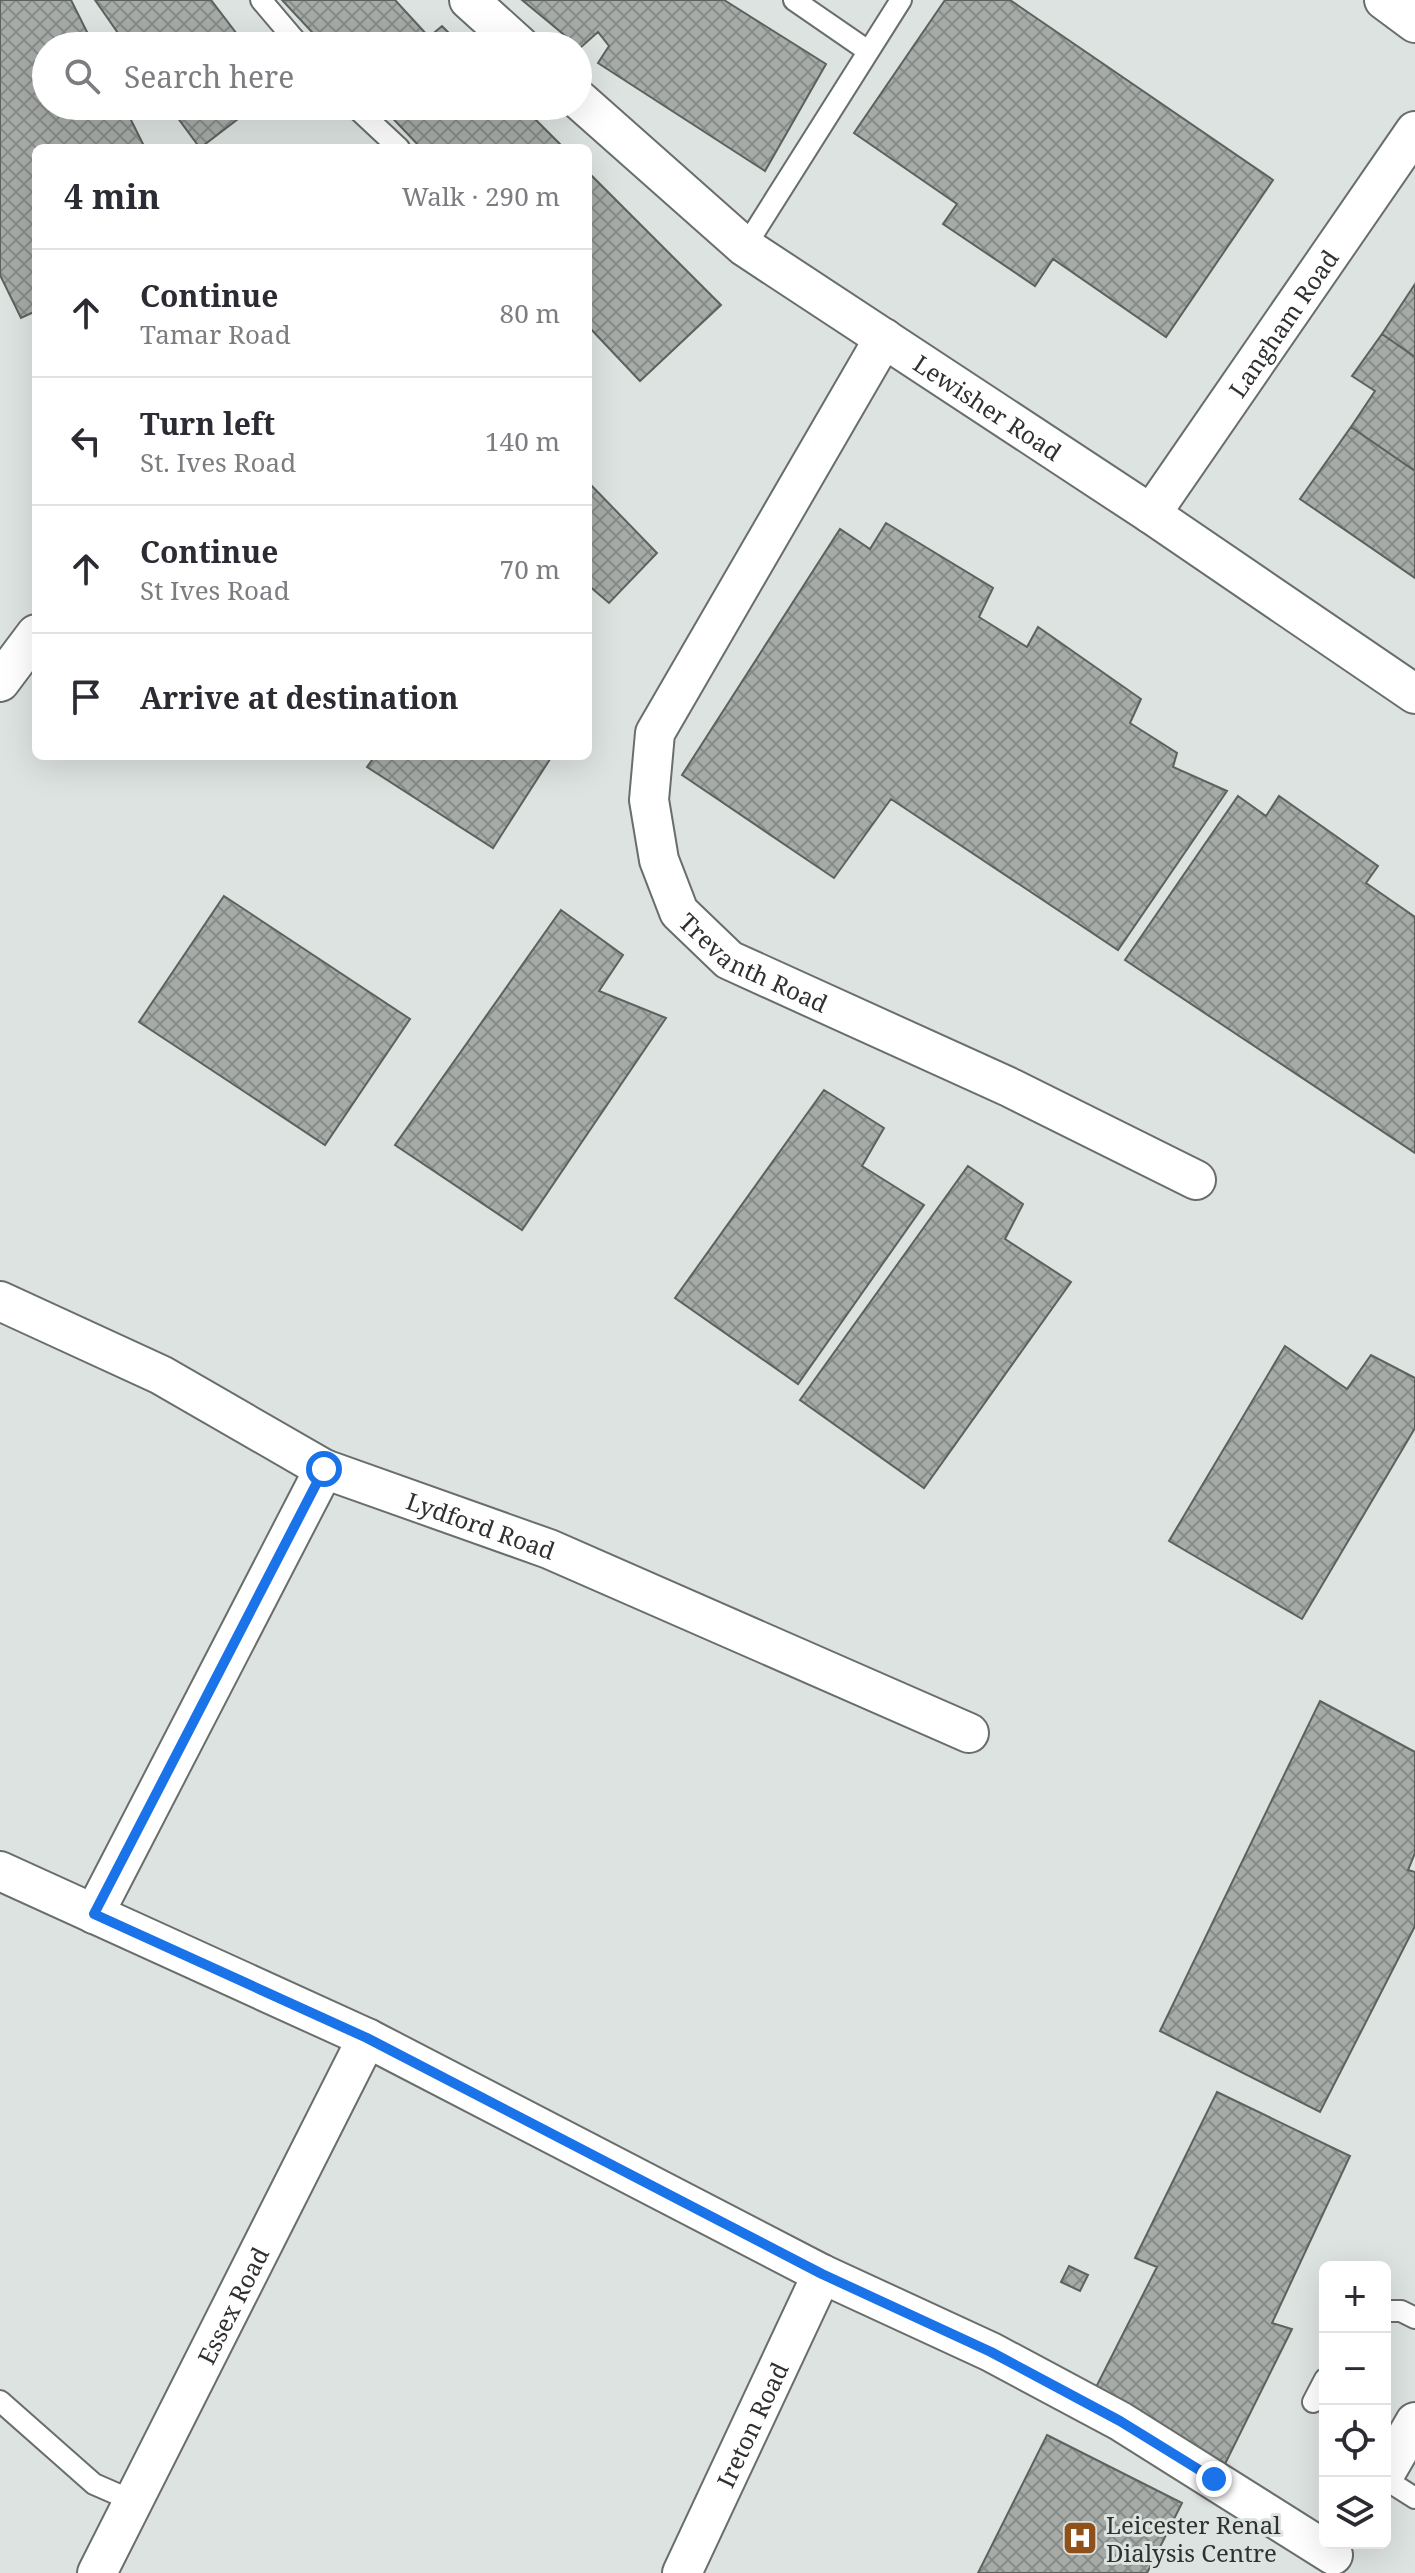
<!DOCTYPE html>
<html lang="en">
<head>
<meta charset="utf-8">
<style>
	body { margin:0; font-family:"Noto Serif",serif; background:#f2f2f3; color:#2b2b33 }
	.controls { position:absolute; right:24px; bottom:24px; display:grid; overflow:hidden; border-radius:12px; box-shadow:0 8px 32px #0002 }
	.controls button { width:72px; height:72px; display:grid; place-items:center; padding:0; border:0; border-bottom:2px solid #e1e1e2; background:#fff; color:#2b2b33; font:40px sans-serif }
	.stop { position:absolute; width:24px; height:24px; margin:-18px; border:6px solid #1a73e8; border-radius:50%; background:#fff }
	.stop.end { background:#1a73e8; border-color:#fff; box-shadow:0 2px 8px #0008 }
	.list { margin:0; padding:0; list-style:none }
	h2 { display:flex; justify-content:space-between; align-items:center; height:104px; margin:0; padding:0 32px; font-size:34px }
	h2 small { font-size:26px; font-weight:400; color:#7c7c81 }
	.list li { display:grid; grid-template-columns:52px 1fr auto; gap:24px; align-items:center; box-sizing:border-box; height:128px; padding:0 32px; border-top:2px solid #e1e1e2 }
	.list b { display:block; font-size:30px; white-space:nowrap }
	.list p { margin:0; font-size:26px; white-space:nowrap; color:#7c7c81 }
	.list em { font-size:26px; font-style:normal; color:#7c7c81 }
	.icon { flex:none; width:44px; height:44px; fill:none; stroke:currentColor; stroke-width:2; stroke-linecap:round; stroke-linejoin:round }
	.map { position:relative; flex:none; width:1415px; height:2573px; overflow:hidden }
	.search { position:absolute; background:#fff; box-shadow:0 8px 32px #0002; left:32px; top:32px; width:560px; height:88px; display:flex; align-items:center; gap:20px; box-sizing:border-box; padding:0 28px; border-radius:44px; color:#7c7c81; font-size:30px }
	.panel { position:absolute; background:#fff; box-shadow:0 8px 32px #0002; left:32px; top:144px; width:560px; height:616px; border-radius:12px }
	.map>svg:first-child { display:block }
	.building { fill:url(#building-cross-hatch); stroke:#5e625e; stroke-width:2 }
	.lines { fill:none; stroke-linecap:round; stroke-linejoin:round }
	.lane-casing { stroke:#686e6b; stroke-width:24 }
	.street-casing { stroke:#686e6b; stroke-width:42 }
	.lane { stroke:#fff; stroke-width:20 }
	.street { stroke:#fff; stroke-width:38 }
	.route { stroke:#1a73e8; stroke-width:10 }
	.labels { text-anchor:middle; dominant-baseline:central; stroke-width:6; stroke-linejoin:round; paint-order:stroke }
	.street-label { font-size:24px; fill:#2f3130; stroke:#dde3e0 }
	.poi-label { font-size:24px; fill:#2f3130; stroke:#dde3e0; text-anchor:start }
</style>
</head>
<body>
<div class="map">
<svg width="1415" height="2573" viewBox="0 0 1415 2573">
	<defs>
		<pattern id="building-cross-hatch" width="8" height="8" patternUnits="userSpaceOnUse" patternTransform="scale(2)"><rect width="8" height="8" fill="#a7aba7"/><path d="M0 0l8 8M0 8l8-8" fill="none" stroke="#888c88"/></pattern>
	</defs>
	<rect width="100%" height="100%" fill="#dde3e0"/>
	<path class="building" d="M0,0H71L94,46H46V106H124L145,148H36V311L21,318L0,275Z
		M95,0H211L246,46H127Z
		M282,0H395L429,37L442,26L462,46H325Z
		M522,0H724L826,64L765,171L598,63L609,46L598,32L580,48Z
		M945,0H1010L1273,180L1166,337L1053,259L1035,286L943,224L957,204L854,133Z
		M169,106H255L200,148Z
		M381,106H522L564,148H421Z
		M588,172L721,305L640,381L588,326Z
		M1415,284V357L1382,334Z
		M1382,334L1415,357V471L1351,427L1375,391L1352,376Z
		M1351,427L1415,471V578L1300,499Z
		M588,482L657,553L609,603L588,585Z
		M886,523L993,588L979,617L1027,647L1038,627L1141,699L1130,723L1177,753L1173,767L1227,791L1118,950L891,799L834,878L682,775L840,529L870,549Z
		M375,756H552L493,848L367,767Z
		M1238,796L1266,816L1279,796L1378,866L1366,883L1415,917V1153L1125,960Z
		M224,896L410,1019L325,1145L139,1022Z
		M561,910L623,955L599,991L666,1018L522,1230L395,1145Z
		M824,1090L884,1128L862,1166L924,1205L798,1384L675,1298Z
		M968,1166L1023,1204L1005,1239L1071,1282L924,1488L800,1400Z
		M1285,1346L1347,1389L1371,1355L1415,1378V1428L1302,1619L1169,1541Z
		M1320,1701L1415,1752V1853L1408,1870L1415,1872V1926L1320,2112L1160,2031Z
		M1217,2092L1350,2156L1272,2323L1292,2329L1224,2466L1090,2399L1157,2267L1135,2258Z
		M1069,2266L1088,2275L1080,2291L1061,2282Z
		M1047,2435L1182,2503L1147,2573H978Z"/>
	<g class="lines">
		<g class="lane-casing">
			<path id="lane" d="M261,0L300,46
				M794,0L868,51
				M354,106L399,148
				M745,247L901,0
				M1385,2311H1401L1415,2318
				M0,2401L94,2484L133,2501
				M1313,2402L1325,2379
				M1385,2479L1415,2498"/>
		</g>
		<g class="street-casing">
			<g id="street">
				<path d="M469,0L520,46"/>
				<path d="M1384,0L1415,23"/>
				<path id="s1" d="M578,99L745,247L1151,514L1415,694"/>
				<path id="s2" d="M884,338L655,733L649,800L659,860L679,912L729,960L1011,1088L1196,1180"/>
				<path id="s3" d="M1151,514L1415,131"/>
				<path d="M0,682L36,634"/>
				<path id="s4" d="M0,1301L161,1375L324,1469L549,1549L969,1733"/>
				<path d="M0,1871L367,2038L822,2274L991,2352L1120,2421L1333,2555"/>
				<path d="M94,1914L324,1469"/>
				<path d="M1385,2474L1415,2422"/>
				<path id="s5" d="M97,2573L367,2038"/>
				<path id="s6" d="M682,2573L822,2274"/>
			</g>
		</g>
		<use href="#lane" class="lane"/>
		<use href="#street" class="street"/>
	</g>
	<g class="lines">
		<path class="route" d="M324,1469L94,1914L367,2038L822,2274L991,2352L1120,2421L1214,2479"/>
	</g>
	<defs>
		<g id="hospital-square" transform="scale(1.8)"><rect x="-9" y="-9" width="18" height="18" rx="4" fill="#90501a" stroke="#dde3e0"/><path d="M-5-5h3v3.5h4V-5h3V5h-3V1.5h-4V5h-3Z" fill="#fff"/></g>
	</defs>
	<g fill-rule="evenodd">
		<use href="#hospital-square" x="1080" y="2538"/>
	</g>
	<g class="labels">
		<g class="street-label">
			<text stroke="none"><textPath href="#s3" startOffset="232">Langham Road</textPath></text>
			<text stroke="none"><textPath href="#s1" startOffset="514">Lewisher Road</textPath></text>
			<text stroke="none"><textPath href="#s2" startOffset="732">Trevanth Road</textPath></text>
			<text stroke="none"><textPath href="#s4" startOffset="532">Lydford Road</textPath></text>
			<text stroke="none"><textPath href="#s5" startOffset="300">Essex Road</textPath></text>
			<text stroke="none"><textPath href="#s6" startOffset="164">Ireton Road</textPath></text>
		</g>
		<g class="poi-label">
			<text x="1106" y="2524">Leicester Renal<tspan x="1106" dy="28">Dialysis Centre</tspan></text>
		</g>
	</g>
</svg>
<div class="controls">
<button>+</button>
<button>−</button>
<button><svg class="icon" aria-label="locate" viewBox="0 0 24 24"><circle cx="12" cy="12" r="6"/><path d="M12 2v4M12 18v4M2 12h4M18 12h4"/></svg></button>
<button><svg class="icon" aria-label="layers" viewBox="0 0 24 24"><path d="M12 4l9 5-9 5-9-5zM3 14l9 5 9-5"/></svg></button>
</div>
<div class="stop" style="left:324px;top:1469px"></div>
<div class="stop end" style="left:1214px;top:2479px"></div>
<div class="search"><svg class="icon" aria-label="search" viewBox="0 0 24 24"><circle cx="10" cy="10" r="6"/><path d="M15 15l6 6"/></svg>Search here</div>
<section class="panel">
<h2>4 min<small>Walk · 290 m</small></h2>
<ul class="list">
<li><svg class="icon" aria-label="ahead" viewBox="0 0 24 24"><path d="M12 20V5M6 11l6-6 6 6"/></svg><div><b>Continue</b><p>Tamar Road</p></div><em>80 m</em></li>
<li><svg class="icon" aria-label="left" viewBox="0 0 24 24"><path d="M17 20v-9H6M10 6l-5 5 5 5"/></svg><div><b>Turn left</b><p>St. Ives Road</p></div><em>140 m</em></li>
<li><svg class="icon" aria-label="ahead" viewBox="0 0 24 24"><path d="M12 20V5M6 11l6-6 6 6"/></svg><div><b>Continue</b><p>St Ives Road</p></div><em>70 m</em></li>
<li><svg class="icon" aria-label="arrive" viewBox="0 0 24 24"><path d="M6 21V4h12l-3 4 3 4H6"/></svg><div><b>Arrive at destination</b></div></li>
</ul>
</section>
</div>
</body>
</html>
